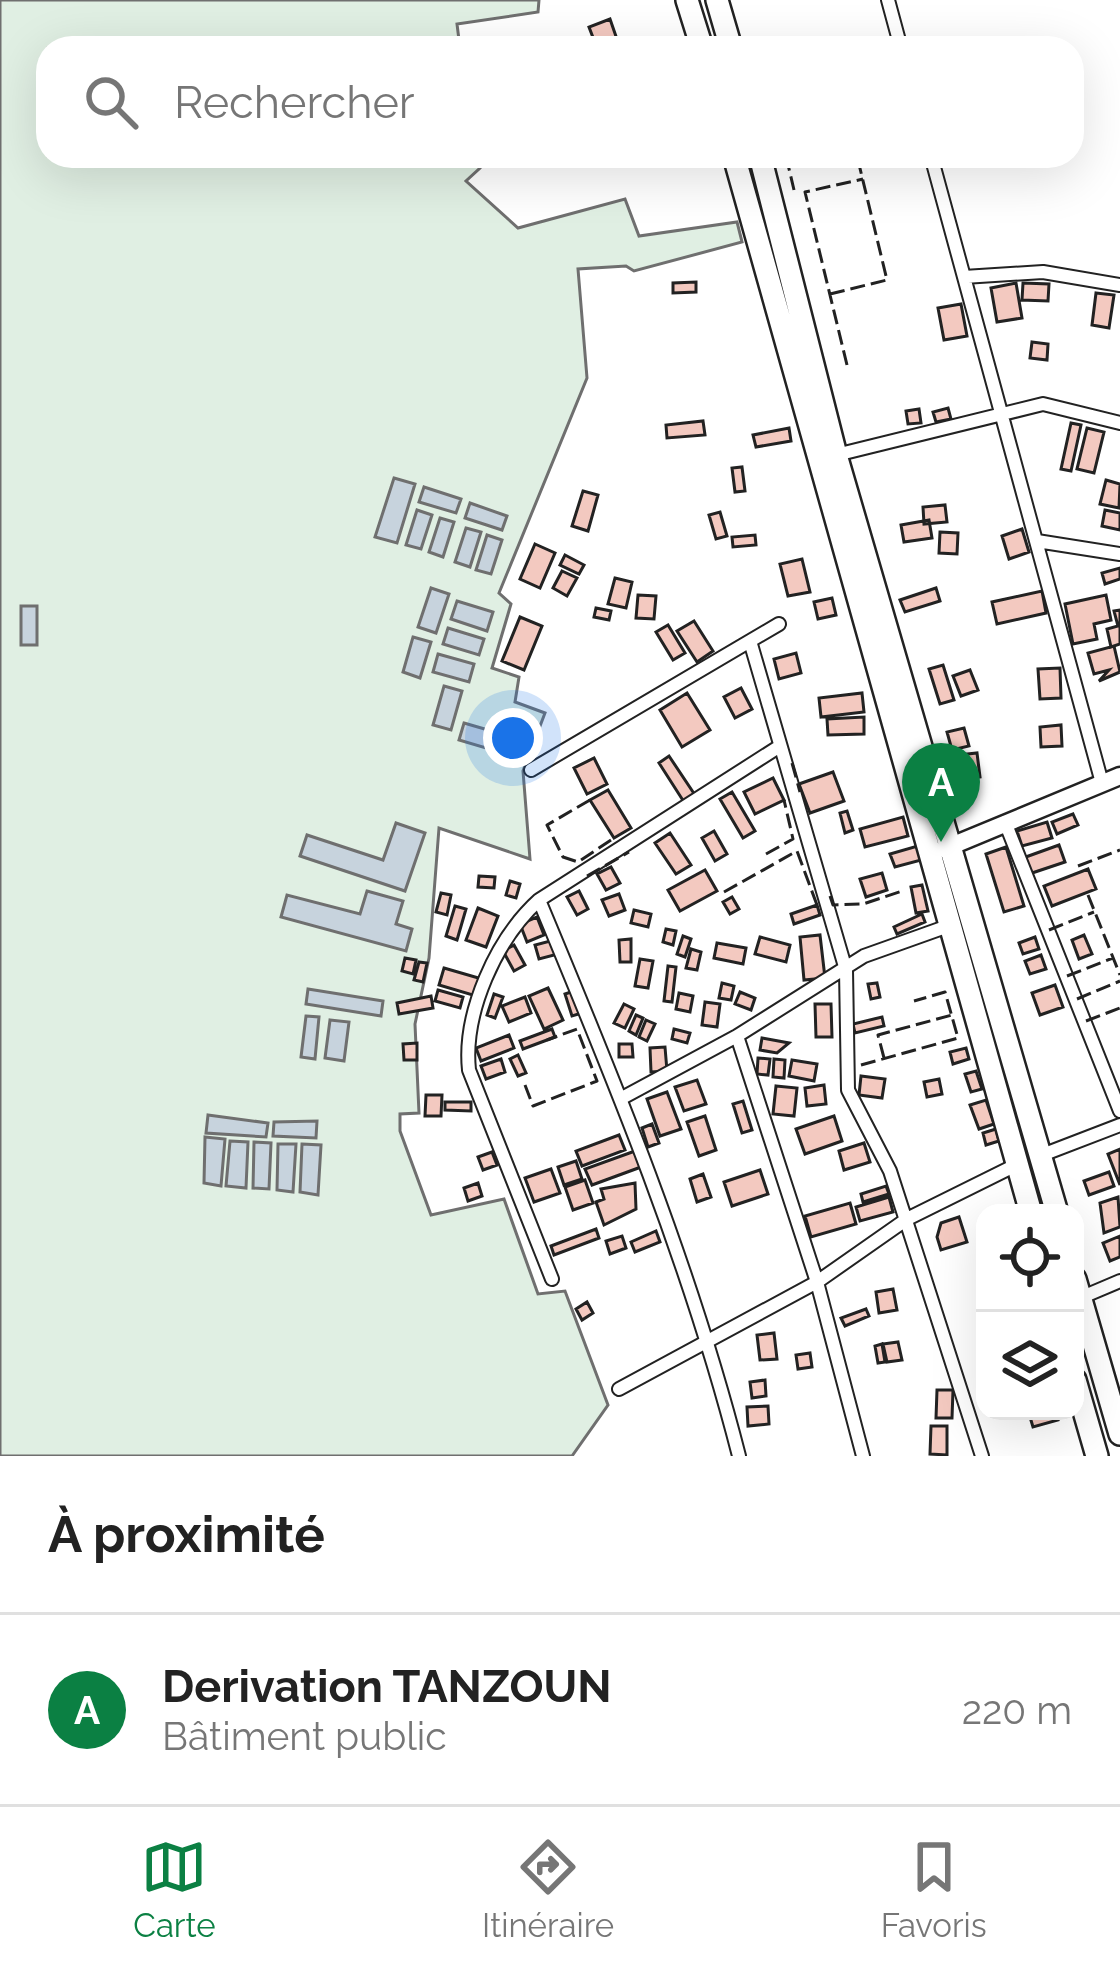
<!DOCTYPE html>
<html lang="fr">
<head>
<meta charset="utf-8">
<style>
	body { margin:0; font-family:Raleway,sans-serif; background:#f2f2f2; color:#222 }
	.controls { position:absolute; right:36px; bottom:36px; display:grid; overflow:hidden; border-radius:24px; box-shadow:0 12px 48px #0002 }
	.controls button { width:108px; height:108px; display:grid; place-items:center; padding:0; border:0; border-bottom:3px solid #e0e0e0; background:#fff; color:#222; font:60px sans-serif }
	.you { position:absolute; left:513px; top:738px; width:42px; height:42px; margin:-30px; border:9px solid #fff; border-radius:50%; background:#1a73e8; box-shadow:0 0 0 18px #1a73e833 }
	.badge { display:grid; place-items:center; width:78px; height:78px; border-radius:50%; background:#0b8043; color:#fff; font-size:39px; font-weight:700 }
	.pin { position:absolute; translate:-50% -99px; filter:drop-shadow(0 3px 6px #0008) }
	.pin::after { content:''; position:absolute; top:63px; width:42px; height:36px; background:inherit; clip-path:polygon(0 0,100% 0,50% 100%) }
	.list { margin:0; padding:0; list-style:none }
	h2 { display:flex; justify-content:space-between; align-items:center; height:156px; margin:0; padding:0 48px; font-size:51px }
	h2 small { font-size:39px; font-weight:400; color:#767676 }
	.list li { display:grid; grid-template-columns:78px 1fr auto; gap:36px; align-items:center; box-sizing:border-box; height:192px; padding:0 48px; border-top:3px solid #e0e0e0 }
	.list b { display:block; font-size:45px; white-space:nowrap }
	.list p { margin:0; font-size:39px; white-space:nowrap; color:#767676 }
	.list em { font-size:39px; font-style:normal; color:#767676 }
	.icon { flex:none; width:66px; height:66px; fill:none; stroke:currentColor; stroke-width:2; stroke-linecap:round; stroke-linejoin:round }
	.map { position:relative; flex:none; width:1120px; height:1456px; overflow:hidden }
	.search { position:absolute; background:#fff; box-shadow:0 12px 48px #0002; left:36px; right:36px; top:36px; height:132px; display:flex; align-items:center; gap:30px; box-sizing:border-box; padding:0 42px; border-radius:36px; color:#767676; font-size:45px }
	.sheet { height:348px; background:#fff }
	nav { display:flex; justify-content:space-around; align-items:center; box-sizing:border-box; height:168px; border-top:3px solid #e0e0e0; background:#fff; font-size:33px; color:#767676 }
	nav a { display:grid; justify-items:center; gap:6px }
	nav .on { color:#0b8043 }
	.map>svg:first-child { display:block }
	.green { fill:#e0efe3; stroke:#6f6f6f; stroke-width:3 }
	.water { fill:#c7d3dd; stroke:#6f6f6f; stroke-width:3 }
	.building { fill:#f3c9c0; stroke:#222; stroke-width:3 }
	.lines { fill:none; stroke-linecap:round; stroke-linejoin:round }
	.street-casing { stroke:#222; stroke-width:16 }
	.secondary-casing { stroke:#222; stroke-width:21 }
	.highway-casing { stroke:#222; stroke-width:26 }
	.street { stroke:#fff; stroke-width:12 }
	.secondary { stroke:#fff; stroke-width:16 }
	.highway { stroke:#fff; stroke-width:21 }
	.fence { stroke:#222; stroke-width:3; stroke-dasharray:15 6; stroke-linecap:butt }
</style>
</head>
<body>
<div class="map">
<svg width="1120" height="1456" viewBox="0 0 1120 1456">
	<rect width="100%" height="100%" fill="#fff"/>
	<path class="green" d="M0,0H539L538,12L457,24L460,48H48V156H476L480,168L466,181L518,228L625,199L639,236L737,222L742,242L634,271L626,266L578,269L587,378L499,593L511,604L492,668L519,677L515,702L545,713L523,771L530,859L439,828L429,958L415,1024L419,1113L400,1114V1131L431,1215L504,1199L538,1294L565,1291L608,1405L572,1456H0Z"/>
	<path class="water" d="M394,478L415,484L397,543L375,537Z
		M424,487L461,499L456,513L419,502Z
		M470,503L507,516L502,530L465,518Z
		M417,510L432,515L421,549L406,545Z
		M440,518L454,522L443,557L429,552Z
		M466,528L481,532L470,567L455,562Z
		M487,535L502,540L491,574L476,570Z
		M431,588L449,594L436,633L418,627Z
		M457,601L493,612L487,631L451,619Z
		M21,606H37V645H21Z
		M448,628L484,639L479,655L443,644Z
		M413,637L431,642L420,678L403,672Z
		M438,654L474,664L469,682L433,672Z
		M444,686L462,691L451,730L433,725Z
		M464,723L502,734L496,751L459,740Z
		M396,823L425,833L405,891L300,856L307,835L383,860Z
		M367,891L403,901L396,924L412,929L406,951L281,917L287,895L360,914Z
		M308,989L383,1001L381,1016L306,1004Z
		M306,1016L319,1017L315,1059L301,1057Z
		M330,1020L349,1022L344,1061L325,1058Z
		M208,1115L268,1123L266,1137L206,1133Z
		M317,1121L316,1138L273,1136L274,1122Z
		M205,1137L225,1139L221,1186L204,1183Z
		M230,1141L248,1142L246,1188L226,1186Z
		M254,1142L271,1143L269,1189L253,1188Z
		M278,1144H296L293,1192L277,1190Z
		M302,1144L321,1145L318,1195L300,1192Z"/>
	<path class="building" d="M610,19L620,48H597L589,27Z
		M696,282V292L673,293V283Z
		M1016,283L1022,318L997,322L991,288Z
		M1023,283L1049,284L1048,301L1022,300Z
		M1096,293L1114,295L1109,328L1092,325Z
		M961,304L967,336L944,340L938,308Z
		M1032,342L1048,344L1047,360L1030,358Z
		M948,408L951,419L936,422L933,412Z
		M919,409L921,423L908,424L906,411Z
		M703,421L705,435L667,438L666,425Z
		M1071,423L1081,425L1071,471L1061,469Z
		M789,428L791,441L756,447L753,435Z
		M1087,428L1104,432L1094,473L1077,469Z
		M742,467L745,491L735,492L732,468Z
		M1106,480L1120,484L1119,508L1100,504Z
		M583,491L598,495L588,531L572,526Z
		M945,505L947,522L924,524L923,507Z
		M1105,510L1120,513V530L1102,526Z
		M720,512L727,536L716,539L709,515Z
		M929,520L932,538L904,542L901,525Z
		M1022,529L1029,552L1009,559L1002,536Z
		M940,532L958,533L957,554L939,553Z
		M755,535L756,545L733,547L732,537Z
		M535,544L555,553L540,588L520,579Z
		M565,555L584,565L579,574L560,565Z
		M802,559L810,592L788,596L780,564Z
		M1120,568V579L1105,584L1102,573Z
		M562,571L577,578L567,596L553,588Z
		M615,578L632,582L626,608L608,604Z
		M936,588L940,601L905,612L900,600Z
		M1042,591L1046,613L997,624L992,602Z
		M638,595L656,596L654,619L636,618Z
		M1106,595L1111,620L1094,624L1097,639L1073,644L1065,604Z
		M832,598L836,615L818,619L814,602Z
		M596,608L611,611L609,620L594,617Z
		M1120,610V644L1111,647L1107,629L1118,626L1114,611Z
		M520,617L542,626L524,670L502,661Z
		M694,621L713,651L697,662L677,631Z
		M668,625L685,653L673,660L656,632Z
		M1114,646L1120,672L1099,681L1109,670L1094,674L1088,653Z
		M796,653L801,673L779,679L774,659Z
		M943,665L954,700L940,704L929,669Z
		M1060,668L1061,698L1040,699L1038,669Z
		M970,670L978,690L961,696L953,676Z
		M741,688L752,709L735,718L724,697Z
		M687,693L710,730L682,747L660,710Z
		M862,693L864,712L821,717L819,698Z
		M864,717V734L828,735L827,719Z
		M1061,725L1062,746L1041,747L1040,727Z
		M964,728L969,746L952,750L947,732Z
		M977,753L980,777L961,779L958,755Z
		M669,756L695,795L684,802L659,763Z
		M594,758L607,784L587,794L574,768Z
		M833,772L844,801L810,813L799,784Z
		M773,778L784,800L755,814L744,792Z
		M608,790L631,828L614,838L590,800Z
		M732,792L755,831L743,838L720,799Z
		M847,811L853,830L845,833L840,813Z
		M1073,814L1078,825L1057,834L1052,822Z
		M903,817L908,836L865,847L860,829Z
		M1047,822L1052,838L1022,846L1017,831Z
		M714,831L727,854L715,861L702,838Z
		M670,833L691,865L676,874L655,843Z
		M921,845L925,859L895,867L890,854Z
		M1059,845L1065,862L1029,874L1023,858Z
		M1006,847L1024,906L1004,912L986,854Z
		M611,867L620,883L606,890L597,874Z
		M1088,869L1096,889L1052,906L1044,886Z
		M705,870L717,891L680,911L668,890Z
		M882,873L887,890L866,897L860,879Z
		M479,876L495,877L494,888L478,887Z
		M510,881L520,884L516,898L506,895Z
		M922,885L928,911L916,913L911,887Z
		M579,891L588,909L577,915L567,897Z
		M441,893L451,895L447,915L436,912Z
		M619,894L625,910L609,916L602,900Z
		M732,897L739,909L730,914L723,902Z
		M817,905L820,915L794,924L791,914Z
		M455,906L466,909L457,940L446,936Z
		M478,908L498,916L486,947L466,940Z
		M634,910L651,914L648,927L631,923Z
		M922,914L925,922L897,934L894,927Z
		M537,917L544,935L527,942L520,924Z
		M666,929L676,931L673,945L663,942Z
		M820,935L825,978L804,980L800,937Z
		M1084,935L1092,954L1079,959L1072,940Z
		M683,936L691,939L685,957L677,954Z
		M760,937L790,945L786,962L755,954Z
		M1035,937L1039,949L1023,954L1019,943Z
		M631,939V962H620L619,940Z
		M554,940L558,954L539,959L535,945Z
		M717,943L746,948L743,964L714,958Z
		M514,945L525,965L514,971L503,951Z
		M691,949L701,952L697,970L686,968Z
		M1041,955L1046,969L1030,974L1025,961Z
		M405,958L416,960L413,974L402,971Z
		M640,959L653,961L648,988L635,986Z
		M419,962L427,963L423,982L414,980Z
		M668,966L676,967L672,1002L664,1001Z
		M444,968L482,979L476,996L439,985Z
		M722,983L734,986L731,1000L719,998Z
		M877,983L880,997L871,999L868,984Z
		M1055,985L1063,1007L1040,1015L1032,993Z
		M548,988L563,1020L544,1029L529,996Z
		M438,990L463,997L460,1008L435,1001Z
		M574,991L582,1013L572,1016L565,994Z
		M740,992L755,998L751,1010L735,1004Z
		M679,993L693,996L690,1012L676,1009Z
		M494,994L503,997L495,1018L487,1015Z
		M431,996L433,1008L399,1014L397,1003Z
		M525,997L531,1013L509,1022L502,1006Z
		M705,1002L720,1004L717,1027L702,1025Z
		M624,1004L634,1009L625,1028L614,1023Z
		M815,1004H831L832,1037H816Z
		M636,1015L643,1018L636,1035L629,1031Z
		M882,1017L884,1026L855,1033L853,1024Z
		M646,1020L655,1024L647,1041L639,1037Z
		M552,1029L555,1037L523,1049L520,1041Z
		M674,1029L690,1033L687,1043L672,1039Z
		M509,1035L514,1048L481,1061L476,1048Z
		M762,1038L789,1043L777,1053L760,1050Z
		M417,1043V1060H404L403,1044Z
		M619,1044H632L633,1057H619Z
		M665,1047L667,1071L651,1072L650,1048Z
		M966,1048L969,1059L953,1064L950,1052Z
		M518,1055L526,1073L518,1076L510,1059Z
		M758,1058L770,1059L768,1075L757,1074Z
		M501,1059L505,1072L486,1079L481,1066Z
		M774,1059L785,1060L784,1078L773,1077Z
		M792,1060L817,1064L814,1081L789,1076Z
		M976,1071L982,1089L971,1092L965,1074Z
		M861,1076L885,1079L882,1098L859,1095Z
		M939,1079L942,1094L927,1097L924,1082Z
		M697,1080L706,1104L684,1111L675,1087Z
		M824,1085L826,1104L807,1106L805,1088Z
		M776,1086L797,1088L794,1116L773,1114Z
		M667,1092L681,1129L660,1136L647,1099Z
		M426,1095H442L441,1116H425Z
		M986,1100L994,1124L979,1129L970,1105Z
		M743,1101L752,1130L742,1133L733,1104Z
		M445,1102H471V1111L445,1110Z
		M705,1116L716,1150L699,1156L687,1122Z
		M834,1116L842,1141L805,1154L796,1129Z
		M652,1124L659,1143L648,1147L642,1128Z
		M996,1129L999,1141L986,1145L983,1133Z
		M619,1135L625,1150L582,1166L576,1151Z
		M864,1143L870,1162L844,1170L839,1151Z
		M1120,1149V1185L1108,1154Z
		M635,1151L641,1167L592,1185L585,1169Z
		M492,1152L497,1165L483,1170L478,1157Z
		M576,1161L582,1179L564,1185L558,1167Z
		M551,1169L560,1193L534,1202L525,1178Z
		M760,1170L768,1194L732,1206L724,1182Z
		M1109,1172L1114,1186L1089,1195L1084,1181Z
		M703,1174L711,1197L697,1202L690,1179Z
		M585,1180L593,1203L573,1210L565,1187Z
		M478,1183L482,1196L468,1201L464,1188Z
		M635,1183L636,1209L604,1225L596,1202L604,1199L601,1189Z
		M886,1186L889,1194L863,1202L861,1194Z
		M889,1197L893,1212L860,1221L856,1207Z
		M1118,1197L1120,1227L1104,1233L1100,1203Z
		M850,1203L856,1224L811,1237L805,1216Z
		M959,1217L967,1242L941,1250L937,1237L941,1223Z
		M596,1229L599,1238L554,1255L551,1246Z
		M656,1231L660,1242L635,1252L631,1242Z
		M622,1236L626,1248L610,1254L606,1241Z
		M1120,1236V1257L1110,1261L1103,1243Z
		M893,1289L897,1310L879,1313L876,1292Z
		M587,1302L593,1313L582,1320L576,1309Z
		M866,1309L869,1316L845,1326L841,1318Z
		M774,1333L777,1359L760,1360L757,1335Z
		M898,1342L902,1360L887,1362L883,1344Z
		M882,1344L885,1362L878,1363L875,1346Z
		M810,1353L812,1367L798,1369L796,1355Z
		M765,1380L766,1396L752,1398L750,1382Z
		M937,1390H953L952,1418H936Z
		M768,1406L769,1424L748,1426L747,1407Z
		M1056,1411L1058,1420L1033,1427L1030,1417Z
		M931,1426H947V1455L930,1454Z"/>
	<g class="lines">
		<g class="street-casing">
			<path id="street" d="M888,0L901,48
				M931,156L1102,783
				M964,277L1043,272L1120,285
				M836,455L1043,404L1120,423
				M1037,541L1120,554
				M750,641L846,970L848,1090L890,1171L982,1456
				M531,770L779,624
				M1005,822L1120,1111
				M539,900C615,1082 690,1264 739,1456
				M737,1036L817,1282L863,1456
				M622,1098L737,1036L864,956L951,925
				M1042,1155L1120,1125
				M552,1279L469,1070C463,1013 496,939 539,900L780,746
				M1080,1298L1120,1281
				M619,1389L817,1282L907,1219L1018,1164"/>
		</g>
		<g class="secondary-casing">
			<path id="secondary" d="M944,849L1120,776"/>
		</g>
		<g class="highway-casing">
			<path id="highway" d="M687,0L702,48
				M717,0L731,48
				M734,156L1031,1213
				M760,156L836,455L1057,1213
				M1075,1279L1120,1434
				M1075,1380L1097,1456"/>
		</g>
		<use href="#street" class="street"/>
		<use href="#secondary" class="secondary"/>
		<use href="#highway" class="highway"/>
		<path class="fence" d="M786,156L794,190
			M830,294L887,280L857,156
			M847,365L805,192L863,179
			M792,763L800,792
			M590,800L547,825L563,857L578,862L614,838
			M766,854L793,839L784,800
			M1078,866L1120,850
			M587,876L629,852
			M724,892L797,851L817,905
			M1088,895L1120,975
			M830,896L833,905L863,904L905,890
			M1049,930L1094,912
			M1067,976L1113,958
			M1077,999L1120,981
			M1086,1021L1120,1008
			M884,1058L878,1035L952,1015
			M861,1065L958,1038L945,992L914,1001
			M525,1085L533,1106L597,1081L577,1029L547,1040"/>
	</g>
</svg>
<div class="controls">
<button><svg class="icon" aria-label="locate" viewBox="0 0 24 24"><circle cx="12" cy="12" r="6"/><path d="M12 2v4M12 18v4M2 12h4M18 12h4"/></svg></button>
<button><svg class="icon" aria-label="layers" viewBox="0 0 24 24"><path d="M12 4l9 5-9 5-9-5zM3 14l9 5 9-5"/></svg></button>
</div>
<div class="you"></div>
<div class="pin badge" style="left:941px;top:842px">A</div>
<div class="search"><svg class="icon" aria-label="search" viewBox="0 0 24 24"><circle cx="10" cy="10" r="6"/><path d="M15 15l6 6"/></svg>Rechercher</div>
</div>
<section class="sheet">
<h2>À proximité<small></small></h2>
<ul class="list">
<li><span class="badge">A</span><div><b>Derivation TANZOUN</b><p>Bâtiment public</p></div><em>220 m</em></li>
</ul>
</section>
<nav>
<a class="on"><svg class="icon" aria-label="map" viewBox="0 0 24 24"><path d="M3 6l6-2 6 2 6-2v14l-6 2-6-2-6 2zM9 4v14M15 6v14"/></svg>Carte</a>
<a><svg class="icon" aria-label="directions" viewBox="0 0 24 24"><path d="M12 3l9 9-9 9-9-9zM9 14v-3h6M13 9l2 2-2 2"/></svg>Itinéraire</a>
<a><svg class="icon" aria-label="saved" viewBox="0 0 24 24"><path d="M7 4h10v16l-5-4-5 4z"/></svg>Favoris</a>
</nav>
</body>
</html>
